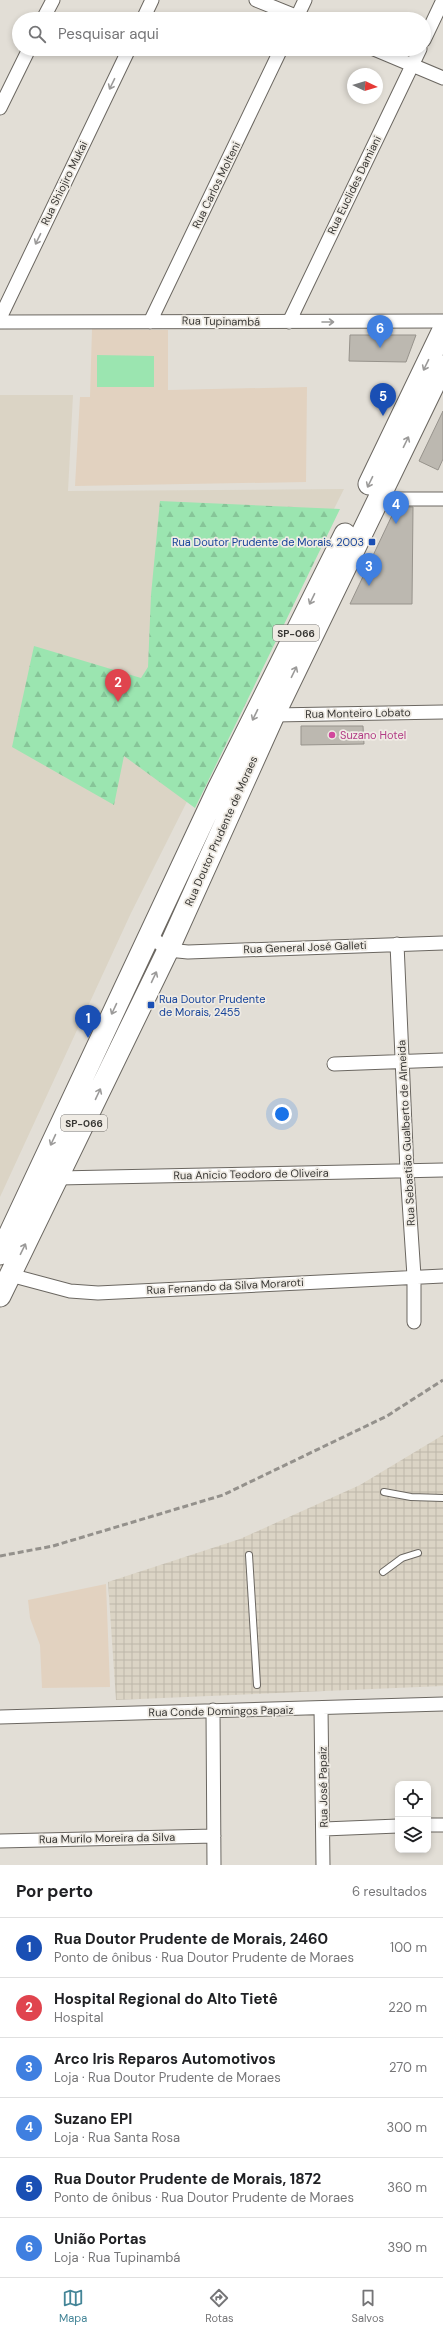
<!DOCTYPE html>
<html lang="pt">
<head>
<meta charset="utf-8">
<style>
	body { margin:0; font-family:"DM Sans",sans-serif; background:#f2f2f2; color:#202124 }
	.controls { position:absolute; right:12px; bottom:12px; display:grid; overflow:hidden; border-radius:8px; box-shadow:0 2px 6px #0003 }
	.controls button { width:36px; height:36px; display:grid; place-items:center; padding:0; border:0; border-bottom:1px solid #e0e0e0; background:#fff; color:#202124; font:20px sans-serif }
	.compass { position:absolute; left:347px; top:68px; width:36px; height:36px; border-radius:50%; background:#fff; box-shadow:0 2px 6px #0003; rotate:94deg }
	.you { position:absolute; left:282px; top:1114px; width:14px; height:14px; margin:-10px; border:3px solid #fff; border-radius:50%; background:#1a73e8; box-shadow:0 0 0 6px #1a73e833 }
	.badge { display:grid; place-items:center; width:26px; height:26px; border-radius:50%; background:#448597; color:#fff; font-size:13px; font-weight:700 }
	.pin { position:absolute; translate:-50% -33px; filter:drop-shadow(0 1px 2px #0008) }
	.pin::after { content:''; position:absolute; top:21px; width:14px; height:12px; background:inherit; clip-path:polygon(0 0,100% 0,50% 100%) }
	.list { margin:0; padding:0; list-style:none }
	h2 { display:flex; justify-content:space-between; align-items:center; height:52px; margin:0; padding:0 16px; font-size:17px }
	h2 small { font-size:13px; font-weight:400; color:#757577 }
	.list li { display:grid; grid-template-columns:26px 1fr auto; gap:12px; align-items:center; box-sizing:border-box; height:60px; padding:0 16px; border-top:1px solid #e0e0e0 }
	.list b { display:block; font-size:15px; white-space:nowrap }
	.list p { margin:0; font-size:13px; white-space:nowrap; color:#757577 }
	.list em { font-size:13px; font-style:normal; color:#757577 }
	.icon { flex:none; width:22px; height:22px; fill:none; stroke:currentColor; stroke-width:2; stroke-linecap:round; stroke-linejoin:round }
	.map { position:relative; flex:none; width:443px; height:1865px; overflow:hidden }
	.search { position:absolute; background:#fff; box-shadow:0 2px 6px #0003; left:12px; right:12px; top:12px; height:44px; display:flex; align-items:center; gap:10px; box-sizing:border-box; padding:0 14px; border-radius:22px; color:#757577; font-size:15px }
	.sheet { height:412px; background:#fff }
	nav { display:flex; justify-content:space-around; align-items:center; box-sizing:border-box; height:56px; border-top:1px solid #e0e0e0; background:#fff; font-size:11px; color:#757577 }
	nav a { display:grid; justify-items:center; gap:2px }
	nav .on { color:#448597 }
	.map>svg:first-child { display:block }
	.industrial { fill:url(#industrial-grid) }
	.education { fill:#e2d2c0 }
	.built { fill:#dbd4c5 }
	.forest { fill:url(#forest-firs) }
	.pitch { fill:#9be5b0 }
	.building { fill:#bcb8b0; stroke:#97938c }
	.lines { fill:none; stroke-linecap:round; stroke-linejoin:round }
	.service-casing { stroke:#6b6761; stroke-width:8 }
	.minor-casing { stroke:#6b6761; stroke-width:15 }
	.trunk-casing { stroke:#6b6761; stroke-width:23 }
	.service { stroke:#fff; stroke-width:6 }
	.minor { stroke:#fff; stroke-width:13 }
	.trunk { stroke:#fff; stroke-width:21 }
	.rail { stroke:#94918c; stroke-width:3; stroke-dasharray:6 3; stroke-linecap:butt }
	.oneway { stroke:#9b9a99 }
	.transit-dot { fill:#1a4fb4; stroke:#efebe4; stroke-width:1.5 }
	.hotel-dot { fill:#d1479c; stroke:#efebe4; stroke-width:1.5 }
	.labels { text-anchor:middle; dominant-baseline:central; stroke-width:3.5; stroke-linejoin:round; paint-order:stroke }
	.shield { fill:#efebe4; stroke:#6e6c68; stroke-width:1 }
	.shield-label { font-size:10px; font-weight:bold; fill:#373633 }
	.street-label { font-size:11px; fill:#373633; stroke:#efebe4 }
	.transit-label { font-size:11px; fill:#164399; stroke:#efebe4; text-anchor:end }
	.hotel-label { font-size:11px; fill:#b23c85; stroke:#efebe4; text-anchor:start }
</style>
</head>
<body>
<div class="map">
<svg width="443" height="1865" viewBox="0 0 443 1865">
	<defs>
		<pattern id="industrial-grid" width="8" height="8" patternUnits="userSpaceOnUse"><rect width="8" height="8" fill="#dbd4c5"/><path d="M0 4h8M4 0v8" fill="none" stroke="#bdb7aa"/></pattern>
		<pattern id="forest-firs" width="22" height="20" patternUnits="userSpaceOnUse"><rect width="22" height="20" fill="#9be5b0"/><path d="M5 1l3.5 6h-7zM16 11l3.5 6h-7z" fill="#86c598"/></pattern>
	</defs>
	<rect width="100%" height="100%" fill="#e2ded6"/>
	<path class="industrial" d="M443,1435V1686L116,1700L108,1582L240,1539L360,1485Z"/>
	<path class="education" d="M92,329L168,330V390L307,387L306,482L75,486L80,397H90Z
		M106,1584L110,1687L42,1688L40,1645L30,1618L28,1600Z"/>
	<path class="built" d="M0,395H73L68,491L344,489L131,913L0,1197Z"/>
	<path class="forest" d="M160,501L340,509L195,808L124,756L114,805L12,747L34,646L141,678L148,667L151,595Z"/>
	<path class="pitch" d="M97,355L154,356V387H97Z"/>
	<path class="building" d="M350,335H416L406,362L349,361Z
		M443,411V459L438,470L419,461Z
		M396,507H413L412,604H350Z
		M301,726H363L364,744L301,745Z"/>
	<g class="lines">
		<g class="service-casing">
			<path id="service" d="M384,1492L411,1497L443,1498
				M249,1555L257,1685
				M383,1572L402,1558L418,1553"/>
		</g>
		<g class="minor-casing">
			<path id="minor" d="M256,0L303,19
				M43,19L53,0
				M143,19L152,0
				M296,19L305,0
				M424,40L443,0
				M374,49L443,78
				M0,108L29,49
				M0,318L129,49
				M0,322L443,321
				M150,322L281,49
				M289,322L420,49
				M377,499H443
				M274,715L443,712
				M150,936L168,950L188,952L443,943
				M397,944L407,1171L414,1276V1322
				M334,1064L443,1060
				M58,1178L443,1170
				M10,1275L70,1291L98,1293L443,1276
				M321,1708L323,1865
				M213,1710L214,1865
				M0,1717L443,1704
				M428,1825H443
				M324,1829L398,1826
				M0,1841L214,1836"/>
		</g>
		<g class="trunk-casing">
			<path id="trunk" d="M369,484L443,330
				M0,1254L218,789L345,534
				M0,1296L168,950L274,715L443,366"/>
		</g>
		<use href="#service" class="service"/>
		<use href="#minor" class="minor"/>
		<use href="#trunk" class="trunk"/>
		<path class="rail" d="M0,1556L53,1546L223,1495L387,1416L443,1380"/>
	</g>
	<defs><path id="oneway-shaft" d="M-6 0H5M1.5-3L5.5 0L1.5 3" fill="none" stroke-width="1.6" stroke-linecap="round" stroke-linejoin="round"/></defs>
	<g class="oneway">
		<use href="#oneway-shaft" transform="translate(112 84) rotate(116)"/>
		<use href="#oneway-shaft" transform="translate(38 239) rotate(116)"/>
		<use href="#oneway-shaft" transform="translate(328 322)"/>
		<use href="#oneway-shaft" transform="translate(426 365) rotate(116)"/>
		<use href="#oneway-shaft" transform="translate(406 442) rotate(-64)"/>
		<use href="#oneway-shaft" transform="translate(370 482) rotate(116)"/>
		<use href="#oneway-shaft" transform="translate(312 599) rotate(116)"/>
		<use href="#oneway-shaft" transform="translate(294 672) rotate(-64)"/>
		<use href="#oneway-shaft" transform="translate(255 715) rotate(116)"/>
		<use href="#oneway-shaft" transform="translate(154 977) rotate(-65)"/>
		<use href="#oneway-shaft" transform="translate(114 1009) rotate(115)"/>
		<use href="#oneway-shaft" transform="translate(98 1094) rotate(-65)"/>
		<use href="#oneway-shaft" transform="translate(53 1140) rotate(115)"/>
		<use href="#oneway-shaft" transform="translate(23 1249) rotate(-64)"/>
	</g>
	<g class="transit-dot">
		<rect x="368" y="538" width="8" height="8" rx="2"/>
		<rect x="147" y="1001" width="8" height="8" rx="2"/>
	</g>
	<circle class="hotel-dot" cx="332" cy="735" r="4"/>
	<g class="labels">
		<g class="shield">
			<rect x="273" y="625" width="46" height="16" rx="3"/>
			<rect x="61" y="1115" width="46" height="16" rx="3"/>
		</g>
		<g class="shield-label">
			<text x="296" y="633">SP-066</text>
			<text x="84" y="1123">SP-066</text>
		</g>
		<g class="street-label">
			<text transform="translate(64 183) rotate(-64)">Rua Shiojiro Mukai</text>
			<text transform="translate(216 185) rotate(-64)">Rua Carlos Molteni</text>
			<text transform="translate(354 185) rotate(-64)">Rua Euclides Damiani</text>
			<text transform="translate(221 321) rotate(1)">Rua Tupinambá</text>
			<text transform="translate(358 713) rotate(-1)">Rua Monteiro Lobato</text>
			<text transform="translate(221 831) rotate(-66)">Rua Doutor Prudente de Moraes</text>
			<text transform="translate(305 947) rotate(-2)">Rua General José Galleti</text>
			<text transform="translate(406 1133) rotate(-93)">Rua Sebastião Gualberto de Almeida</text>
			<text transform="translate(251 1174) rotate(-1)">Rua Anicio Teodoro de Oliveira</text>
			<text transform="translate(225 1286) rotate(-3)">Rua Fernando da Silva Moraroti</text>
			<text transform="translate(221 1711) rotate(-1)">Rua Conde Domingos Papaiz</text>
			<text transform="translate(323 1787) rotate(-91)">Rua José Papaiz</text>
			<text transform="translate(107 1838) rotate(-1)">Rua Murilo Moreira da Silva</text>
		</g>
		<g class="transit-label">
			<text x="364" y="542">Rua Doutor Prudente de Morais, 2003</text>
			<text x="159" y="999" text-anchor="start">Rua Doutor Prudente<tspan x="159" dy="13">de Morais, 2455</tspan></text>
		</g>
		<g class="hotel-label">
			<text x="340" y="735">Suzano Hotel</text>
		</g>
	</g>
</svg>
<div class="controls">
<button><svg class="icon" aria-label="locate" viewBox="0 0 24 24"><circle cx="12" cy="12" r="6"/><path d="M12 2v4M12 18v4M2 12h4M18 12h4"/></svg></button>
<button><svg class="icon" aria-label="layers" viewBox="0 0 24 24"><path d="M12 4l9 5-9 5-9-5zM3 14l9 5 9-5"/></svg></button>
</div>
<svg class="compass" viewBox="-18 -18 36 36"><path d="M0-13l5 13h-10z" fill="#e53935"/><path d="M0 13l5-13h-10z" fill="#757577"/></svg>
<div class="you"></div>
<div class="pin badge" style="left:88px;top:1038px;background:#1a4fb4">1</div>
<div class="pin badge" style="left:118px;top:702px;background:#e0444e">2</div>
<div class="pin badge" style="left:369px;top:586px;background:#3f7fe0">3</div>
<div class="pin badge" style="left:396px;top:524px;background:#3f7fe0">4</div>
<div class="pin badge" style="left:383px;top:416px;background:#1a4fb4">5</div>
<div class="pin badge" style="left:380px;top:348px;background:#3f7fe0">6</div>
<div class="search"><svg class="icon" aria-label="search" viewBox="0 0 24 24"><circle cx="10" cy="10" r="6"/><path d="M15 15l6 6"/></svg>Pesquisar aqui</div>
</div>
<section class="sheet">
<h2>Por perto<small>6 resultados</small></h2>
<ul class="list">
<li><span class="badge" style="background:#1a4fb4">1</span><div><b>Rua Doutor Prudente de Morais, 2460</b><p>Ponto de ônibus · Rua Doutor Prudente de Moraes</p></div><em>100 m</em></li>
<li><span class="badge" style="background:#e0444e">2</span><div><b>Hospital Regional do Alto Tietê</b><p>Hospital</p></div><em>220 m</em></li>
<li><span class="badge" style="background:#3f7fe0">3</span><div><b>Arco Iris Reparos Automotivos</b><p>Loja · Rua Doutor Prudente de Moraes</p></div><em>270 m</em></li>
<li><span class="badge" style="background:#3f7fe0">4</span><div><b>Suzano EPI</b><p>Loja · Rua Santa Rosa</p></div><em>300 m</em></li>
<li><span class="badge" style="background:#1a4fb4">5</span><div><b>Rua Doutor Prudente de Morais, 1872</b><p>Ponto de ônibus · Rua Doutor Prudente de Moraes</p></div><em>360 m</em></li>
<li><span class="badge" style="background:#3f7fe0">6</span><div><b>União Portas</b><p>Loja · Rua Tupinambá</p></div><em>390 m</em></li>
</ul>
</section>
<nav>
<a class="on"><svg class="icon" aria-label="map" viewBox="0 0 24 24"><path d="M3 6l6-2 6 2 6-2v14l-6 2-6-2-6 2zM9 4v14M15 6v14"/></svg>Mapa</a>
<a><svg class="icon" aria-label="directions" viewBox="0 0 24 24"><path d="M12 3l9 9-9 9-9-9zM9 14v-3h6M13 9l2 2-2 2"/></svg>Rotas</a>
<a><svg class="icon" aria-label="saved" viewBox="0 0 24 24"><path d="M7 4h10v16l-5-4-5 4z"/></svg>Salvos</a>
</nav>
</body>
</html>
